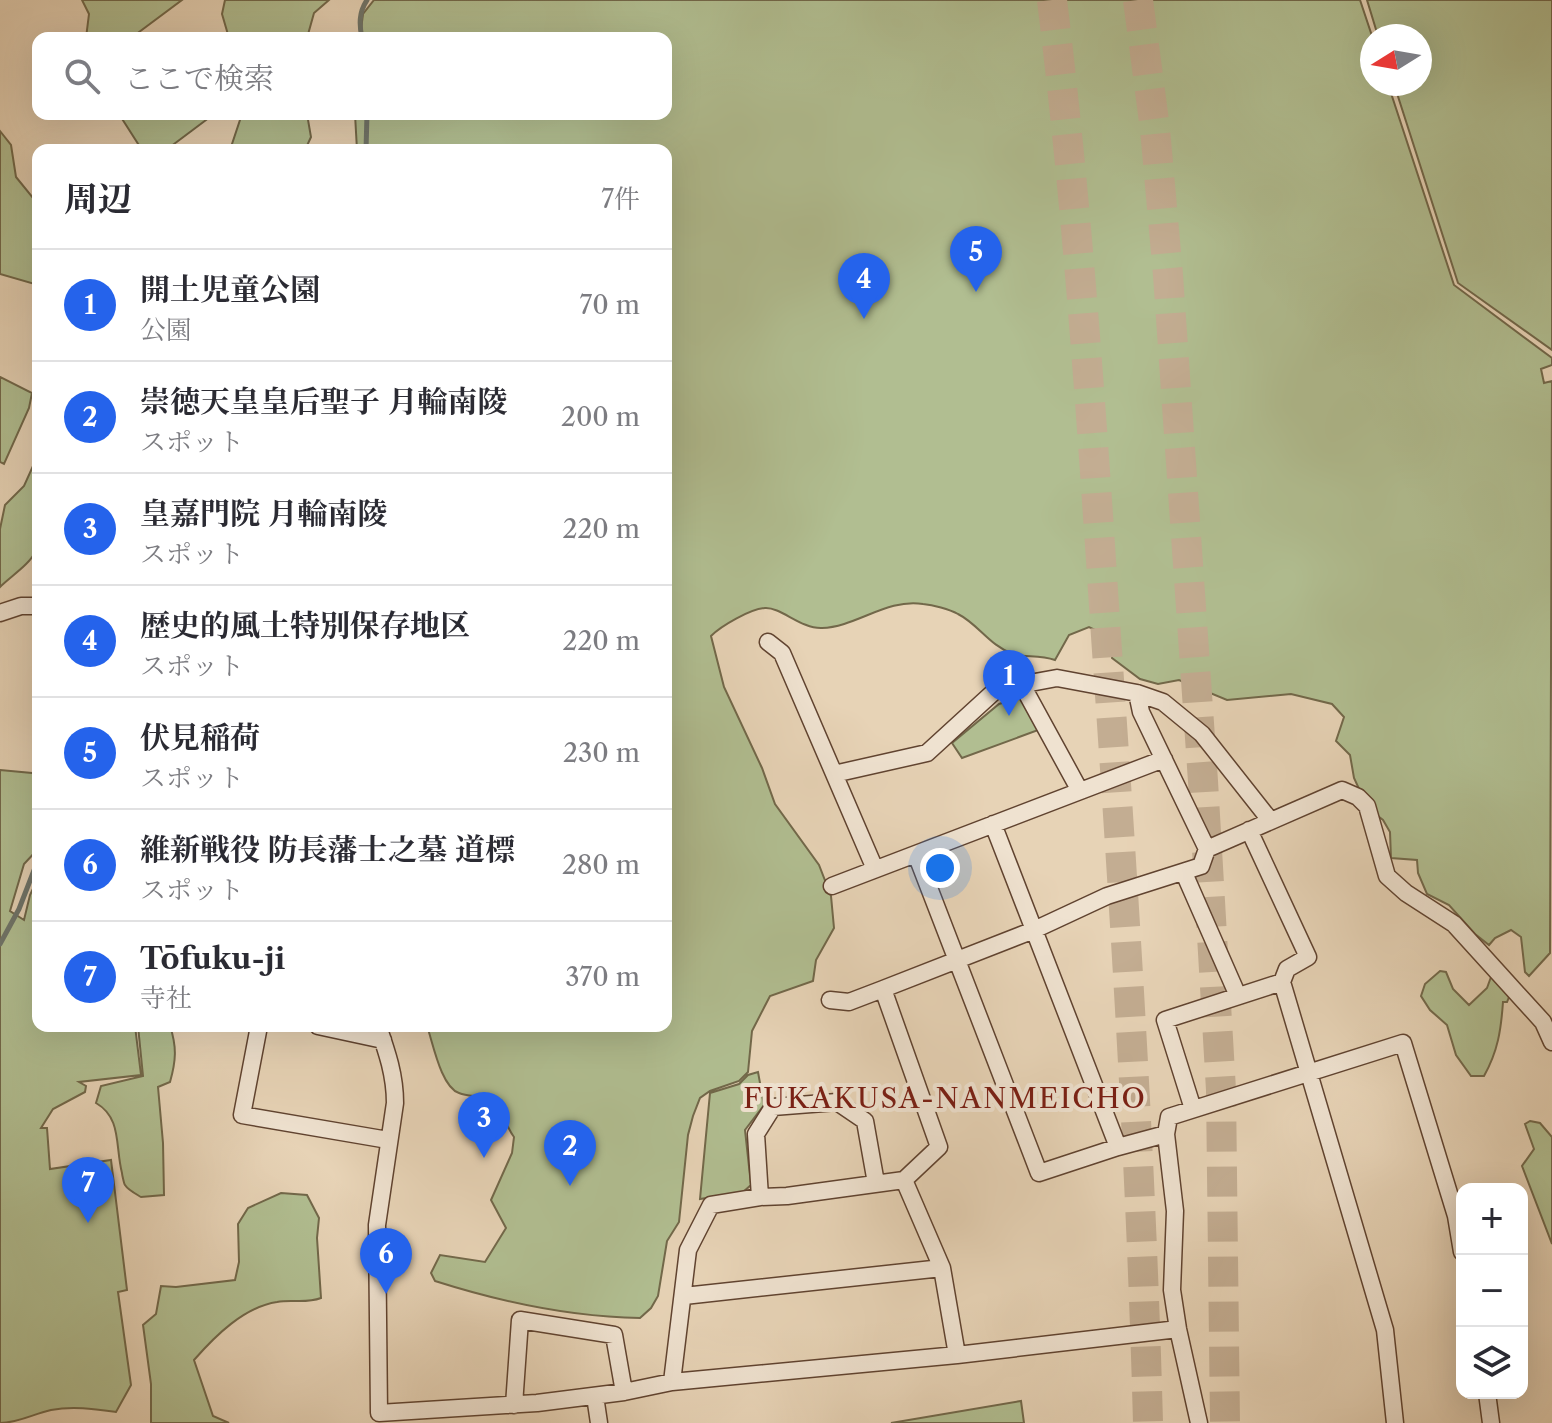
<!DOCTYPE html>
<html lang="ja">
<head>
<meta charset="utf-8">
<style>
	body { margin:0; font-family:"Libre Caslon Text","Noto Serif JP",serif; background:#f2f2f3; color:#2b2b33 }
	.controls { position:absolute; right:24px; bottom:24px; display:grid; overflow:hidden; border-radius:16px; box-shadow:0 8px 32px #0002 }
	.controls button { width:72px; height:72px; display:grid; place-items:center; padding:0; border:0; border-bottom:2px solid #e1e1e2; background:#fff; color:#2b2b33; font:40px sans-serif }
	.compass { position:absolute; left:1360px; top:24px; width:72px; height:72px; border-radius:50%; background:#fff; box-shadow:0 8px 32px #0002; rotate:259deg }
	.you { position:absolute; left:940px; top:868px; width:28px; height:28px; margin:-20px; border:6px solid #fff; border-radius:50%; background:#1a73e8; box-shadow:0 0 0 12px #1a73e833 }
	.badge { display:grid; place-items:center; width:52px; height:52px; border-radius:50%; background:#2563eb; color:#fff; font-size:26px; font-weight:700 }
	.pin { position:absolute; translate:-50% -66px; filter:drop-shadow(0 2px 4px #0008) }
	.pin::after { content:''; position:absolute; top:42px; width:28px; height:24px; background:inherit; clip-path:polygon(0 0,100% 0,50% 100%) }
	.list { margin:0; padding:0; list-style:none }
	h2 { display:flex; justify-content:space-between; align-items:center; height:104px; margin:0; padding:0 32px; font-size:34px }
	h2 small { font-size:26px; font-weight:400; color:#7c7c81 }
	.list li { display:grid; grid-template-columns:52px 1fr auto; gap:24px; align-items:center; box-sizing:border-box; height:112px; padding:0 32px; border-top:2px solid #e1e1e2 }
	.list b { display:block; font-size:30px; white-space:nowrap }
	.list p { margin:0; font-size:26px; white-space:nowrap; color:#7c7c81 }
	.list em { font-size:26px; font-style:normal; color:#7c7c81 }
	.icon { flex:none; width:44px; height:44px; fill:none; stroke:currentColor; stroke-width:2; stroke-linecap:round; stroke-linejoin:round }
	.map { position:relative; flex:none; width:1552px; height:1423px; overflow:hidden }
	.search { position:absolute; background:#fff; box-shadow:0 8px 32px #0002; left:32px; top:32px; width:640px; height:88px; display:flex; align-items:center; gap:20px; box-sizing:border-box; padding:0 28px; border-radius:16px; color:#7c7c81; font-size:30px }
	.panel { position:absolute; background:#fff; box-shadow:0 8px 32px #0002; left:32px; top:144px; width:640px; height:888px; border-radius:16px }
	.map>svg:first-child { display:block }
	.green { fill:#b1be91; stroke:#72684a; stroke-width:2 }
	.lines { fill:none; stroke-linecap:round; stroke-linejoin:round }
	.stream { stroke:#6f756b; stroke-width:5 }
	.highway-tunnel { stroke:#c3ad92; stroke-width:30; stroke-dasharray:30 15; stroke-linecap:butt }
	.street-casing { stroke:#604330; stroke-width:19 }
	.street { stroke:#efe2d0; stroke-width:16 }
	.labels { text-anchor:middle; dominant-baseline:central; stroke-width:8; stroke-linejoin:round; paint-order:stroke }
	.neighbourhood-label { font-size:28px; letter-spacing:2px; fill:#7a1f14; stroke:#efe2d0 }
</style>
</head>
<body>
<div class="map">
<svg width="1552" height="1423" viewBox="0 0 1552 1423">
	<rect width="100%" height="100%" fill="#e7d3b6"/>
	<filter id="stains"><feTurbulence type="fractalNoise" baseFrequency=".0025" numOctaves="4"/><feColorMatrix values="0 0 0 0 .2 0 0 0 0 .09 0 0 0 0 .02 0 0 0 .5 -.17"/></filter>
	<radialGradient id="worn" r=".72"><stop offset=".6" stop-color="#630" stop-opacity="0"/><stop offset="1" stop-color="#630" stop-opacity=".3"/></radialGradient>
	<path class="green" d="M82,0H182L131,38H86L89,14Z
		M225,0H329L314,13L307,38H229L222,14Z
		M374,0H1360L1372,36V84H1388L1454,285L1552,358V365L1541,369L1544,383L1552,381L1550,953L1529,976L1525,972L1521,937L1511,930L1495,938L1489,945L1475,934L1449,905L1427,894L1418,873L1417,860L1391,858L1390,832L1383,820L1374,813L1360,791L1354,778L1350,755L1336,741L1344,717L1332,704L1291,694L1227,700L1179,680L1158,684L1140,679L1112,658V638L1089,627L1069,635L1055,660C1039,654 1025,658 1013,654C990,646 978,624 958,614C949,609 933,605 923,604C887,598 856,627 822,628C801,629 781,607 765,608C750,609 721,626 711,636L724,687L762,768L775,804L819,865L831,896L834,928L816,960L813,981L770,996L752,1031L748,1072L739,1081L710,1091L700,1098L693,1116L688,1135L679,1222L667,1241L658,1296L651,1308L640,1318C571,1317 501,1302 435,1281L431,1273L440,1255L485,1262L506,1228L491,1200L512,1153L514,1137C506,1127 504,1112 495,1104C484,1094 472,1098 459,1093C441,1087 433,1043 427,1026H666V150H357L355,114H666V38H360L363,14Z
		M1367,0H1552V350L1458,283L1394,84H1420V36H1378Z
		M119,114H214L166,150H142Z
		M242,114H307L311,137L305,150H230Z
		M0,131L11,145L16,177L38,204V285L0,274Z
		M0,377L32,393L29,408L4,464L0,462Z
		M38,455C38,475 43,537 36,551C29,565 11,576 0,587V529L5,505L24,486Z
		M1024,696L1041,729L962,758L952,743L999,704Z
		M0,770L32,773L38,778V849L24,864L10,911L24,920L30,895L38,878V1026H135L141,1075L79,1082L86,1086L85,1092L53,1109L41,1128H47L50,1169L111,1160L127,1290L118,1292L131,1385L116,1412C94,1409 73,1406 51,1410C33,1414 18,1423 0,1423Z
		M1440,971L1446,972L1453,989L1469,1005L1487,988L1491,977L1495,976L1509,997L1507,1002H1503C1501,1030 1498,1051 1484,1076H1471L1456,1055L1447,1025L1430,1010L1421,996L1425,984Z
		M138,1026H170C177,1047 176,1061 170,1082L158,1087L163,1143L164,1195L141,1197C136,1194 128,1190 125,1185C124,1184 122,1174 122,1173C115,1146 122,1118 96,1103L101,1086L143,1076Z
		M758,1072L764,1105L745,1130L751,1185L743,1192L700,1199L710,1093L739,1084L748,1075Z
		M1530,1121L1540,1123L1552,1137V1244L1522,1166L1534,1149L1525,1124Z
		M281,1193L307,1195L319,1218L317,1238L321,1298C305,1304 293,1299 277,1302C244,1307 215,1336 194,1360L213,1416L229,1423H151V1384L143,1325L156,1314L161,1286L176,1287L235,1280L239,1262L238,1224L248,1208Z
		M1021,1401L1024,1423H891Z"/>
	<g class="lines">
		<path class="stream" d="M362,38C359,24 359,12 367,0
			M366,150L367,114
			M0,944L19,909L38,860"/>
		<path class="highway-tunnel" d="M1052,0C1078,211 1092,423 1106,636C1124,898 1141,1160 1148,1423
			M1138,0L1155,129L1168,275L1203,781L1221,1090L1225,1423"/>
		<g class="street-casing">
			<path id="street" d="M0,613L21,606H38
				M768,642L782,653L875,869
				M1021,683L1080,791
				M834,774L927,753L997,689L1057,678L1137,693L1163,702L1202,734L1270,820
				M993,824L1118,1147L1166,1134
				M1249,830L1308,957L1287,969L1282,982L1385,1330L1395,1423
				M1207,849L1342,790L1358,797L1367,806L1387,876L1406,893L1454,924L1543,1022L1552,1042
				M916,854L1039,1173L1118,1147
				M1184,873L1238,996
				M832,886L1164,759
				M830,1000L849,1002L883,989
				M259,1026L242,1115L388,1140
				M318,1026L383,1040
				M378,1026C387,1052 395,1075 395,1103L377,1225L379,1413L537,1403L624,1392L672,1382L957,1355L1178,1329
				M1193,1109L1165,1020L1282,982
				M904,1180L942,1268L957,1355
				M760,1197L756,1134L773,1107L837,1102L865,1121L876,1183
				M684,1296L942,1268
				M672,1382L688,1250L711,1205L760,1197L787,1196L904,1180L939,1147L883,989L1034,930L1107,896L1201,866L1207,849L1141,712L1137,693
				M1487,1393L1491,1423
				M595,1396L599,1423
				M514,1405L520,1320L614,1335L624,1392
				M1199,1423L1178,1329L1172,1290L1175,1211L1166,1134L1169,1117L1403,1043L1456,1216L1462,1252"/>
		</g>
		<use href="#street" class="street"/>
	</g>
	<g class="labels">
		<g class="neighbourhood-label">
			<text x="945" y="1098">FUKAKUSA-NANMEICHO</text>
		</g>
	</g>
	<rect width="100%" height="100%" filter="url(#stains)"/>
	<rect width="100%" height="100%" fill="url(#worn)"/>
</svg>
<div class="controls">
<button>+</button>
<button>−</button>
<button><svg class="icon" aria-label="layers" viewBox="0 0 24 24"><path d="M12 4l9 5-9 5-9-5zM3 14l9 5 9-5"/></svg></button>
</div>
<svg class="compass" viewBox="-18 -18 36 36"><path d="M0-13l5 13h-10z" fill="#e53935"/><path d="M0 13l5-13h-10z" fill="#7c7c81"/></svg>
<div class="you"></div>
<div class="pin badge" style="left:1009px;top:716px">1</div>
<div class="pin badge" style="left:570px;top:1186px">2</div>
<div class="pin badge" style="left:484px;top:1158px">3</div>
<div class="pin badge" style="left:864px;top:319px">4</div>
<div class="pin badge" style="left:976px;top:292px">5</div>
<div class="pin badge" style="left:386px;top:1294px">6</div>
<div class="pin badge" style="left:88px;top:1223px">7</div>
<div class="search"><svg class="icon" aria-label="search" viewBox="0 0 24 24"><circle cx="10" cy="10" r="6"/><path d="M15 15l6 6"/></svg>ここで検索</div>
<section class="panel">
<h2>周辺<small>7件</small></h2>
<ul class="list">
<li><span class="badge">1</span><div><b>開土児童公園</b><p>公園</p></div><em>70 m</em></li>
<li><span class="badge">2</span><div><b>崇徳天皇皇后聖子 月輪南陵</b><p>スポット</p></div><em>200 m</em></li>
<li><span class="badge">3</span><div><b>皇嘉門院 月輪南陵</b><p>スポット</p></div><em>220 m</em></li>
<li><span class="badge">4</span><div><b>歴史的風土特別保存地区</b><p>スポット</p></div><em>220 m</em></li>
<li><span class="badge">5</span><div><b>伏見稲荷</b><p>スポット</p></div><em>230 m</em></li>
<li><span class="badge">6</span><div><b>維新戦役 防長藩士之墓 道標</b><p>スポット</p></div><em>280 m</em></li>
<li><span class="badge">7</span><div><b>Tōfuku-ji</b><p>寺社</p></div><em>370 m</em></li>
</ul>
</section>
</div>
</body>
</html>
